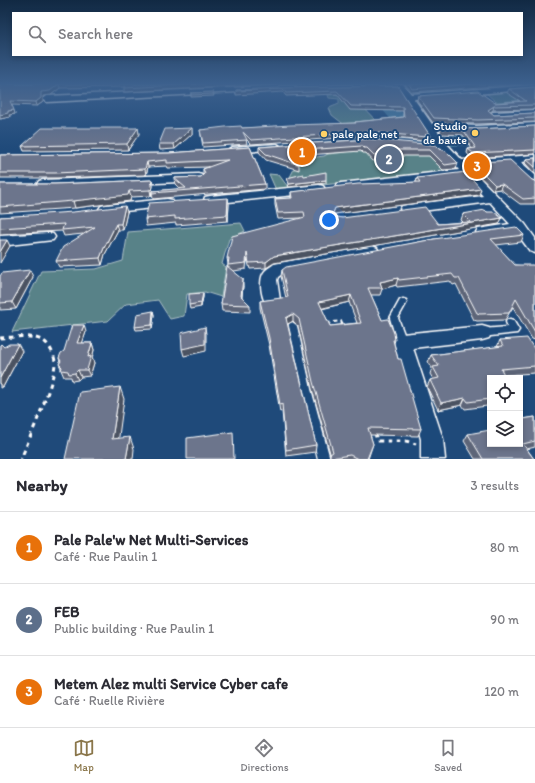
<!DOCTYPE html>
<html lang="en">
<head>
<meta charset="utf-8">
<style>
	body { margin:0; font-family:Itim,sans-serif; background:#f2f2f3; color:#2b2b33 }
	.controls { position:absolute; right:12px; bottom:12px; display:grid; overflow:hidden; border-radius:0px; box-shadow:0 2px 6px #0003 }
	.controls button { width:36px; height:36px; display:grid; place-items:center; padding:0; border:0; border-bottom:1px solid #e1e1e2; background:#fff; color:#2b2b33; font:20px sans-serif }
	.you { position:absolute; left:329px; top:220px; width:14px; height:14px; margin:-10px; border:3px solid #fff; border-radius:50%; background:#1a73e8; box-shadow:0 0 0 6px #1a73e833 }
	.badge { display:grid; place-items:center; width:26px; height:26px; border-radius:50%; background:#8a764a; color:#fff; font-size:13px; font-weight:700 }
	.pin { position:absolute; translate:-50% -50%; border:2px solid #fff; box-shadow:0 1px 4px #0006 }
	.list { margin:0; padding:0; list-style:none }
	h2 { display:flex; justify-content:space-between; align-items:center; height:52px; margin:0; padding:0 16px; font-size:17px }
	h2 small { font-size:13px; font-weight:400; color:#7c7c81 }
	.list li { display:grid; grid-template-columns:26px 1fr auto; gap:12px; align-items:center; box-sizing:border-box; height:72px; padding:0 16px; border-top:1px solid #e1e1e2 }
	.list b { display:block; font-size:15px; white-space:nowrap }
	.list p { margin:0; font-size:13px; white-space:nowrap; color:#7c7c81 }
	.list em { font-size:13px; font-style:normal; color:#7c7c81 }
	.icon { flex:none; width:22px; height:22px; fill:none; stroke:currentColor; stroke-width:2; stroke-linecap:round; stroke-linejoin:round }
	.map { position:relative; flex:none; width:535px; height:459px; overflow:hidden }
	.search { position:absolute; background:#fff; box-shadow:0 2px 6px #0003; left:12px; right:12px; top:12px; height:44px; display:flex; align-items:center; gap:10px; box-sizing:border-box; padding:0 14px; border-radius:0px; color:#7c7c81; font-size:15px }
	.sheet { height:268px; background:#fff }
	nav { display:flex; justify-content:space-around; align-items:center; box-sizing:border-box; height:56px; border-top:1px solid #e1e1e2; background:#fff; font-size:11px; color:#7c7c81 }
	nav a { display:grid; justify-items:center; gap:2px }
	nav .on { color:#8a764a }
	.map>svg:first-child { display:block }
	.green { fill:#598288; stroke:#acc0c4 }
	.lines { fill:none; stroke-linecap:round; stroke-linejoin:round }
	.river { fill:#467ea2; fill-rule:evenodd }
	.lane-casing { stroke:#fff; stroke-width:3 }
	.street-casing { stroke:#fff; stroke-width:3 }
	.path-far1 { stroke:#fff; stroke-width:2; stroke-dasharray:3.5 3.5; stroke-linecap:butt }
	.path { stroke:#fff; stroke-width:3; stroke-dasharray:4.5 4.5; stroke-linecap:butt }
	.lane { fill:#1f4a7a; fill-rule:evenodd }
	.street { fill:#1f4a7a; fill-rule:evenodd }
	.wall { fill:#5d6578; stroke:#fff; fill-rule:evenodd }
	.shaded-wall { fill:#4c5262; stroke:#fff }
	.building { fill:#6c758c; stroke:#fff; fill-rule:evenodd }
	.poi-dot { fill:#ffd166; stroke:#1f4a7a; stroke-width:1.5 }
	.labels { text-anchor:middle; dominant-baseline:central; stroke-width:4; stroke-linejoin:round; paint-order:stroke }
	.far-poi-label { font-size:12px; fill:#fff; stroke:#1f4a7a; text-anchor:end }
</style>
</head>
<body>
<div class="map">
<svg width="535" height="459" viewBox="0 0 535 459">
	<rect width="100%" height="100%" fill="#1f4a7a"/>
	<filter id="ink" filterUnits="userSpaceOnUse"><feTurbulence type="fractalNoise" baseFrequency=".025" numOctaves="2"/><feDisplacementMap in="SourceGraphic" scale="8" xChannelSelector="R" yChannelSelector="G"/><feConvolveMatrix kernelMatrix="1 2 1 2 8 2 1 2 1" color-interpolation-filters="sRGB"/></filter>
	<g filter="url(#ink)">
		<path class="green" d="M514,91L526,100L496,102L485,92Z
			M347,94L343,101L348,105L362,106L379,124L346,126L332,115L329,108L339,104V99L329,98L328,95Z
			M439,149L461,170L276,190L269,174L279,175L288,187L305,185L288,181L296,165L294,160L324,156L328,154C340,153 358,149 369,154C378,158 379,162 389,164L388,155Z
			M241,223L245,231L229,239L222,264L226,267L221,297L205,292L187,294L184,316L170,319L158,300L126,304L108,321L12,332L41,271L96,269L123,261L128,232Z"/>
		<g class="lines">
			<path class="river" d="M372,84H381L390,95L393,105L402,113L409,124V127L416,137L478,135L535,137V147L478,145L413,147C402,144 399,137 393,127L395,124L380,107L377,96L370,87Z"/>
			<g class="lane-casing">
				<path id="lane" d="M403,299L406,300L407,302L398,318L407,342L405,345L402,346L399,345L397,342L390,318L400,300Z
					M510,319L513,320L519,330L517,333L482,337L479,336L477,333L479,330L482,329L508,327L506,322L507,320Z
					M292,322L295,324L297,326L311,389L330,459H318L301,389L287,326L289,324Z"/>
			</g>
			<g class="street-casing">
				<path id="street" d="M403,84L411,94L535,85V89L414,99L432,124L477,126L535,123V129L477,132L437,130L447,144L462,160L535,155V161L521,162L535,175V185L531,184L509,163L468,166L525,224L535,238V253L530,251L516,232L483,236L478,235L476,232L478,229L510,224L490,202L407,213L402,212L400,209L402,206L407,205L483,196L465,176L341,191L337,190L335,187L337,184L341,183L459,170L440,149L358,143L357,141L358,139L382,138L435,143L398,88L274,90L47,102L43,99L47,96L274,86Z
					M535,110V116L493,118L488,115L493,112Z
					M277,144L282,147L281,149L232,153L227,150L232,147Z
					M198,174L202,175L204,178L202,181L43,188L39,187L37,184L39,181L43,180Z
					M319,185L323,186L325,189L323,192L210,204L205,203L204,200L205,197L210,196Z
					M167,199L172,200L173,203L172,206L106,213L101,212L99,209L101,206L106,205Z
					M48,233L53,234L55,237L53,240L0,246V236Z
					M372,246L377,248L379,251L377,254L285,272L278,277L277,280L280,300L278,304L272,306L266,304C261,296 258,277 266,270C268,268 272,266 274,264Z
					M482,326L489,328L491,333L489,338L482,340L413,348L443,439L445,459H421V439L393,342L395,337L402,334Z"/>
			</g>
			<path class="path-far1" d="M327,323L341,321L342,324"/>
			<path class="path" d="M342,323L343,326
				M0,338C13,337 34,334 45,342C50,346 54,355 55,361C56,381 29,438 21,459
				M375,433L377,441H406L416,444"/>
			<use href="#lane" class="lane"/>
			<use href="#street" class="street"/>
		</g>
		<path class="wall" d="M2,84H277L124,92V87L60,88L51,95L43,96V102L37,106L12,105L15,114L9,115L10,117L0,119Z
			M405,84H522L412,92Z
			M398,86L428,138H427L426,141L368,136L251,144L246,139L247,144L203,147L200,130L242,128L355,123V122L403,117V111L350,110L337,94L286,96L283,92L236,95V90Z
			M535,87V109L493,110L490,112L494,115L535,113V122L477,124L433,123L417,100L418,96L495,103L520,101L507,93L509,89Z
			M213,92L214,96L191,97V93Z
			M535,126V154L471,158L467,153L468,149H472L463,135L441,134L440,132L441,127L478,129Z
			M138,128L139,134L128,150L24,151L22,146Z
			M192,128V134L175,149L160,150L159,144Z
			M369,139L440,149L458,163L456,169L443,170L429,156H395L394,159L373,161L366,153H363L361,151L294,156L299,165V170L266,160L259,152V147Z
			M250,147L265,184V189L153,199L152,193L151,196L131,197L130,201L75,208L0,213V184H55L152,180L153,186L152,191L180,189L175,184L174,178L201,177L203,174V169L209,167L168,168L167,166L148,167L146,175L57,178H0V155L169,153Z
			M535,158V174L525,163L526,159Z
			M482,162L535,181V204H520L500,189L493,190L471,167L473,163L482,165Z
			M417,178L479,195L341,213L335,214L336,217L342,218L438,224L463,222L461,220L463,214L487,212L502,218L499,224L274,263L266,268L250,269L247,259L246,269L234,271L243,286L242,297L250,305V312L222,311L221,304L228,264L227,258L301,218L278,219L275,205V199L291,198V192L416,182Z
			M229,204L228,221L176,225V223L146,226L145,219Z
			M127,212L123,230H118L105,254L102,265L59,267L56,261L83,234L64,236L62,231L0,234V217Z
			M524,235L521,242L496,245L515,265L535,267V340L532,339L513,307L505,320L477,321L474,320L456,284L453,285L450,281L397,287L396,285L382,289L380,295H371L382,320L395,340L394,343L398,359L421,429L418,436L370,435L373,444L368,459H329L330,453L312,389L298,326L293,321L288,324L316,445L315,452L286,456L282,411L280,412L269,345L260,308V301L286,298L281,276L282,270L434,239ZM349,302L357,323L330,326L322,309Z
			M0,276L33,277L16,309L0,310Z
			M203,293V297L201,307L190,309L189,305Z
			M153,311L154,315L152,329L136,330L135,327Z
			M86,332L82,343H92L94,350L92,358L94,363L90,376L81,377L78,380L72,381L71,377H64L61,370V368L59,364L60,362L59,358L64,351Z
			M500,340L535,350V373L504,375L490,378V411L487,406L465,409L462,405L438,410L427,387L430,380L433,379L430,374L432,368L428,362L431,355L497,347Z
			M0,345L4,347L22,351L3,387L0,388Z
			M535,417V447L527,449L534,459H475L464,441L468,434L490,444L523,419Z"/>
		<path class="shaded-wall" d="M59,84L60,88L51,95L43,96V102L37,106L36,102L41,92Z
			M494,106L493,110L487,114L488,110Z
			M14,110L15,114L9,115L10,117L0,119V115L8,111Z
			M138,128L139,134L128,150L127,144Z
			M192,128V134L175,149L174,144Z
			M429,134L428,138H427V137L425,135Z
			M147,162L148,167L146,175L145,169Z
			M152,180L153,186L151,196L150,190Z
			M326,180V183L288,187L289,184Z
			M502,184L500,189L493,190L495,185Z
			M481,189L479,195L341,213L335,214L333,213L335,208L342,207Z
			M129,191L131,197L130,201L75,208L73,201Z
			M228,198L229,204L228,221L227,215Z
			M125,206L127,212L123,230L121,224Z
			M502,218L499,224L274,263L266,268V262L274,256Z
			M116,224L118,230L105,254L102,265L100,258L104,248Z
			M7,240L10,246L0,263V252Z
			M30,270L33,277L16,309L12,302Z
			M398,278L396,285L382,289L380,282Z
			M243,279V286L241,303V296Z
			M203,293V297L201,307V303Z
			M351,295L349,302L319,309V302Z
			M153,311L154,315L152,329V325Z
			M293,314V321L286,325V318Z
			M84,325L86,332L80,350L77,343Z
			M205,327L206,334V351L184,356L182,349Z
			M92,343L94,350L92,358L94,363L90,376L87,370L88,357Z
			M18,344L22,351L3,387L0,383V378Z
			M78,370L81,377L78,380L75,373Z
			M120,387L124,399L117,451L112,439Z
			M465,398L462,405L438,410L441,403Z
			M130,437L134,449L133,459H126Z"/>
		<path class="building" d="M2,84H59L50,91L41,92V98L36,102L10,101L14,110L8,111V113L0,115V86Z
			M125,84H197L124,88Z
			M409,84H472L412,89Z
			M398,86L429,134L425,135L427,137L368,132L251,140L243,132L247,140L203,143L200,130L225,127L241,126L242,128L290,125L356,123L355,122L404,117L403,107L351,106L337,91L286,93L283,89L236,91V90L274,88Z
			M535,87V105L494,106L488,110L494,115L535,113V118L478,120L434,118L418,96L478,91L495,103L526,101L509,89Z
			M213,92V94L191,95V93Z
			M535,126V150L473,153L468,149L476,148L464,131L443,129L441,127L478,129Z
			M42,128H138L127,144L22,146Z
			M192,128L174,144H159L165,129Z
			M369,139L436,145L440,149L446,151L458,163L445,165L430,150H392L395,154L374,155L367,148H364L362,146L291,151L299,165L266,154L259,147Z
			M250,147L265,184L152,193V191L186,188L174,178L201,177L205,173L203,169L228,160L167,163V160L147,162L145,169L55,173H0V155L169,153Z
			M535,158V167L526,159Z
			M510,160L532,180L535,181V198L523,199L502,184L495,185L473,163L487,166L482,162Z
			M326,172V180L289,184L287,178L303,174L304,176Z
			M466,172L481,189L342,207L335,208L333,213L336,217L342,218L425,207L438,224L471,222L463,214L485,210L487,212H494L502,218L274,256L266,262L249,263L247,253L246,263L228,265L229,258H227L232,236L305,217L304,212L278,213L275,199L292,198L291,192L358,184L420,182L417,178Z
			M152,180L150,190L129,191L128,195L73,201L0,207V184H55Z
			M228,198L227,215L175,219V216L145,219L149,203Z
			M125,206L121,224H116L104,248L100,258L56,261L63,247L95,227L62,230L64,224L0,228V217L73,212Z
			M516,227L524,235L491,239L515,265H533L535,267V332L516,299L509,313L480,314L477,313L459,278H455L452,274L399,280L398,278L380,282L382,288H368L382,320L388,319L394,333L395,340H393L398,359H401L421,429L368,428L373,444L367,459H358L350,455L330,458V454L333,452L313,382L299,319L293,314L286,318L316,445L286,450L282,404L280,405L269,338L260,301L288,297L282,270L286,267L434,239ZM351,295L361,323L330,326L319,302Z
			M0,240H7L0,252Z
			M227,266L243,279L241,296L250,305L221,304Z
			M30,270L12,302L0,303V276L2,273Z
			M203,293L201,303L189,305V294Z
			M153,311L152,325L135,327L137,314Z
			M72,325H84L77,343H92L88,357L91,356L87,370H78L75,373L69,374L68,371L61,370L62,367L59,364L61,361L59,358L61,353L64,351Z
			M205,327V344L182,349L181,333Z
			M527,338L535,350V366L501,369L506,378H490V399L468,402L465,398L441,403L430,380L439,378L433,367L439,366L431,355L503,346L500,340Z
			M1,344L4,347L9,344H18L0,378V345Z
			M120,387L112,439L130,437L126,459H65L80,392Z
			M520,414L523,419L535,417V441L523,444L534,459H483L468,434L490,430V444H520Z
			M233,432L234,459H187V438Z"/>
	</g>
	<linearGradient id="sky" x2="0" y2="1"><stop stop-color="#112943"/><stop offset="0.56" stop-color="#3c608d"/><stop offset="1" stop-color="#3c608d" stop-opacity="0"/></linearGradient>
	<rect width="535" height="149" fill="url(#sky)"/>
	<g class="poi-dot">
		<circle cx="475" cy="133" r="4"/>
		<circle cx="324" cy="134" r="4"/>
	</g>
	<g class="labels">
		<g class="far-poi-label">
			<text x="467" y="126">Studio<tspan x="467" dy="14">de baute</tspan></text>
			<text x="332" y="134" text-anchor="start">pale pale net</text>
		</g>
	</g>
</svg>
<div class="controls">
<button><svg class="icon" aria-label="locate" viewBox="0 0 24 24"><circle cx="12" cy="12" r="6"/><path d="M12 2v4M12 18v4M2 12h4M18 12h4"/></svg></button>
<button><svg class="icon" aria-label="layers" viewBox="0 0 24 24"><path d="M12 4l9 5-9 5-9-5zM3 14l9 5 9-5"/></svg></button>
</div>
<div class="you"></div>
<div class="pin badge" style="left:302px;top:152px;background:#e8710a">1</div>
<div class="pin badge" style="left:389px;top:159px;background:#5c6f8a">2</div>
<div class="pin badge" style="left:477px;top:166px;background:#e8710a">3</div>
<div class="search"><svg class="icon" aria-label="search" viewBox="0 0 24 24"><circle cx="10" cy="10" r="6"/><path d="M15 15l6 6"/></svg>Search here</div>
</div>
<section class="sheet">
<h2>Nearby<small>3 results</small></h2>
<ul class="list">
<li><span class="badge" style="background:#e8710a">1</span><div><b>Pale Pale'w Net Multi-Services</b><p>Café · Rue Paulin 1</p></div><em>80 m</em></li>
<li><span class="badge" style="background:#5c6f8a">2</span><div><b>FEB</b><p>Public building · Rue Paulin 1</p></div><em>90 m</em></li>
<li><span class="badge" style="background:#e8710a">3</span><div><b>Metem Alez multi Service Cyber cafe</b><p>Café · Ruelle Rivière</p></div><em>120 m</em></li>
</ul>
</section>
<nav>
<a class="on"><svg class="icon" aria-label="map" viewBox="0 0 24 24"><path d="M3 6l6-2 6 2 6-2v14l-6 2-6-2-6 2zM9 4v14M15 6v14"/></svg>Map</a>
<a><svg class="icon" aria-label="directions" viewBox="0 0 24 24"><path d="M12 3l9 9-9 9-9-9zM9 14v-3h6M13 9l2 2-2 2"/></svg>Directions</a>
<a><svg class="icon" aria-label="saved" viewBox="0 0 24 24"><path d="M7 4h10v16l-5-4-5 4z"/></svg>Saved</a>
</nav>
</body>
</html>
